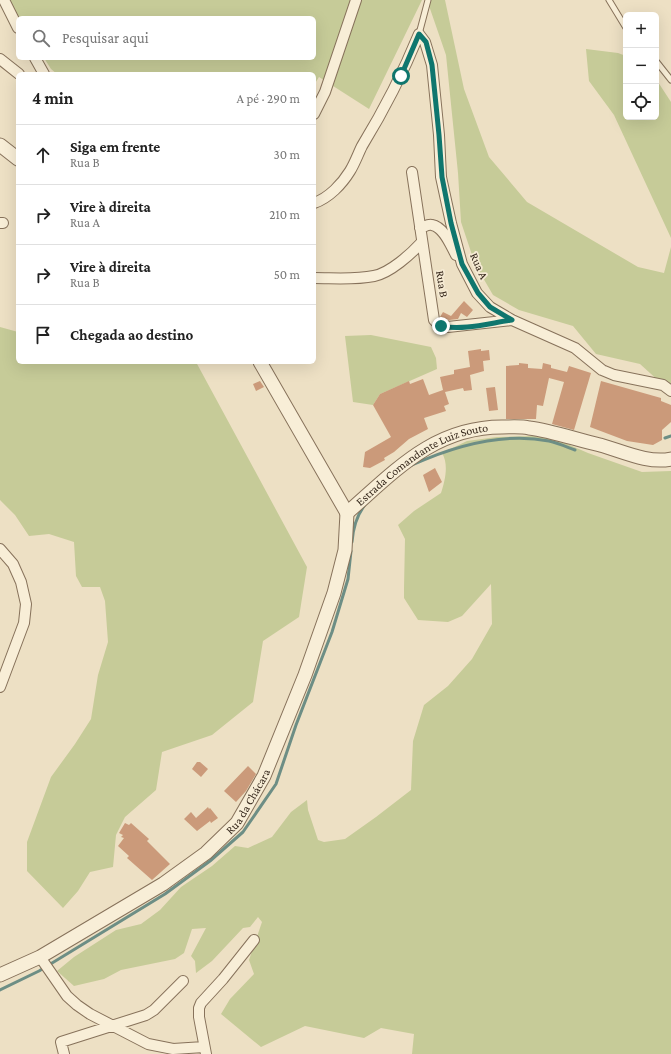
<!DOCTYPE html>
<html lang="pt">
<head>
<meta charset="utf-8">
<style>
	body { margin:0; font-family:"Crimson Pro",serif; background:#f6f6f6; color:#222 }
	.controls { position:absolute; right:12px; top:12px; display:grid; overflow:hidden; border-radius:6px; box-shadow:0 4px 16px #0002 }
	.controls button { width:36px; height:36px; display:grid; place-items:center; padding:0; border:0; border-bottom:1px solid #e0e0e0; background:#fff; color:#222; font:20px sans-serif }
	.stop { position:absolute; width:12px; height:12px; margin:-9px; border:3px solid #0f766e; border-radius:50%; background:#fff }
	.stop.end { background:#0f766e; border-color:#fff; box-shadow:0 1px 4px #0008 }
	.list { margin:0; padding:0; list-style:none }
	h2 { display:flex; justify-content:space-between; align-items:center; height:52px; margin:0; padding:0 16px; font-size:17px }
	h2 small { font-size:13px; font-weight:400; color:#767676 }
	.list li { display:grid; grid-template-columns:26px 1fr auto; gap:12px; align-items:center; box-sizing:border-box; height:60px; padding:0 16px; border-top:1px solid #e0e0e0 }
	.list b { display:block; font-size:15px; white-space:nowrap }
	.list p { margin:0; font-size:13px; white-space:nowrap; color:#767676 }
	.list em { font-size:13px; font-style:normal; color:#767676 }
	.icon { flex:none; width:22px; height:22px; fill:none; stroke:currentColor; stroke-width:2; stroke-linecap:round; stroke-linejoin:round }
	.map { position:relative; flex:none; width:671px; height:1054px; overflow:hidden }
	.search { position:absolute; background:#fff; box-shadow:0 4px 16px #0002; left:16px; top:16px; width:300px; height:44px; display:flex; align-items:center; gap:10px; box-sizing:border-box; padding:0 14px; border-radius:6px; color:#767676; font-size:15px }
	.panel { position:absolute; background:#fff; box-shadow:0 4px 16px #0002; left:16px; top:72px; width:300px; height:292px; border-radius:6px }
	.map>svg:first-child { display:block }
	.green { fill:#c6cb98 }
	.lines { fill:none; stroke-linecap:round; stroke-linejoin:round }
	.stream { stroke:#6d8e85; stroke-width:3 }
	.building { fill:#cb9a7a }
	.service-casing { stroke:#87725b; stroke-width:7 }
	.minor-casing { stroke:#87725b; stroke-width:12 }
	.tertiary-casing { stroke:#87725b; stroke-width:15 }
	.service { stroke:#f8eed7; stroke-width:5 }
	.minor { stroke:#f8eed7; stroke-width:10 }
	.tertiary { stroke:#f8eed7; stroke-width:13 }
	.route { stroke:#0f766e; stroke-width:5 }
	.labels { text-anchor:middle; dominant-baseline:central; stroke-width:3.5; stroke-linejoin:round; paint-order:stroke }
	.street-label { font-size:12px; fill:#382a1e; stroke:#f5ead3 }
</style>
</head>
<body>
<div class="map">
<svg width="671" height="1054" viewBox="0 0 671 1054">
	<rect width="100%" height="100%" fill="#ede0c4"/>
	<path class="green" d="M3,0H422L369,109L319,77L314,85V74H57L51,69L44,58H314V18H18Z
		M427,0H445L464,89L489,157L527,202L638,267L664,273L671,247V392L640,364L596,354L573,326L519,310L493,295L475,264L461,222L458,173L446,55Z
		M586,49L618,53L626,56V117H656V79L671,102V238L614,115L589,81Z
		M0,327L18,332V362H196L307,567L299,617L263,641L253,702L212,735L162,752L156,790L125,817L116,835L113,867L90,872L78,891L63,908L27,871V842L51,777L75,744L91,719L98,675L108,642L105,601L100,587H82L76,576L74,542L49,534L29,536L15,515L0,500Z
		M371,335L431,347L436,358L437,369L380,394L373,405L353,402L345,336Z
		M532,436L551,437L588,453L642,472L671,471V1054H412L414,1034L381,1028L364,1038L305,1026L261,1047L221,1014L230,999L254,974L249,960L262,922L258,917L250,927L243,928L212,961L196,973L195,961L191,956L206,928L192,929L184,953L175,959L121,970L104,979L74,986L57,971L74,957L116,930L141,924L160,910L181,887L212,866L235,846L248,848L272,837L291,812L307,800L308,810L318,840L324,842L345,839L376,817L411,790L413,741L424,705L448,686L472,659L492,624L491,584L462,616L448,622L418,620L404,598V588L405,539L398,525L414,511L441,493C445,481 449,464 442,453L467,441L497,437Z"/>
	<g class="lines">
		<path class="stream" d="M665,438L671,436
			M412,465C454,446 503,432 549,441C558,443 567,447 575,450
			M352,542C353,528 356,517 364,506
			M0,990L39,971L165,894L210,861L243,832L276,784L296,725L332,632L348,579L351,551"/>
	</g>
	<path class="building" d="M464,301L473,310L467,317L461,313L458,319L449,320L440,317L443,312L451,316Z
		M481,349V351L489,350L490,360L483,361L484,371L470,375L472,390L464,391L463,388L445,392L449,404L444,406L446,411L424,418L428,429L409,439L394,452L384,458L385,460L370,468L363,467L365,452L391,437L373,405L380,394L409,381L410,384L423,379L429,395L443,390L440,377L454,374V370L470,367L468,351Z
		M519,363L528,364V368L542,369L543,363L551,365V368L567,372L569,366L591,373L574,430L552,424L564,382L549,378L543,406L537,405L536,419H506V366L519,365Z
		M260,381L264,387L256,391L253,384Z
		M601,381L661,398V401L671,405V422L662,430V440L653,445L627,441L590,427Z
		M495,387L498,410L489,411L486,388Z
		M435,468L442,482L429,492L423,475Z
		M197,762H200L208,769L201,777L192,769Z
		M248,766L256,774L246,791L236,802L224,791Z
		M208,807L209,809L210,808L218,818L211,823L210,821L197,831L184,819L191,812L196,818Z
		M125,823L129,825L131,823L149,839L147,841L170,864L152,880L127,858L129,856L118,846L124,838L121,837L123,835L119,833Z"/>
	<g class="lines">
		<g class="service-casing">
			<path id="service" d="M609,0L626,28
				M419,34L428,0
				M656,61L671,80"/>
		</g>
		<g class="minor-casing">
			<path id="minor" d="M4,0L18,28
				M35,58L44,74
				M0,59L19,74
				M314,114L325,92L356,0
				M412,172L434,320L437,323L448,327L512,320
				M314,203C329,198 342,184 350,171C355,163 358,154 362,146C384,110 403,73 419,34L425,42L432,65L439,135L441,177L451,223L462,264L477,293L490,307L512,320L575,348L602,370L614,375L663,385L671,391
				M0,223H3
				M420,228C424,227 428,224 432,225C444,227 451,246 456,255
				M314,278C334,278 354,280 374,276C390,273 411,254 422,242
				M0,549L13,564L21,582L26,604L24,623L0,687
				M40,957L67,996L77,1005L90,1014L148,1044L173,1049L204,1047
				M64,1054L61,1042L146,1015L154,1010L183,981
				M206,1054L199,1017V1008L201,1003L223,979L254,940"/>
		</g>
		<g class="tertiary-casing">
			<g id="tertiary">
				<path d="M0,145L18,159"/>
				<path d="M260,362L347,513"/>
				<path id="s1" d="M347,513C395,471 434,427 502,427C511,427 521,426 529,428C553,431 577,440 600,445C622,451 648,464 671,459"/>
				<path id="s2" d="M0,975L40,957L163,884L206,853L237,823L264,776L305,675L334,593L345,550L347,513"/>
			</g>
		</g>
		<use href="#service" class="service"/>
		<use href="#minor" class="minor"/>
		<use href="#tertiary" class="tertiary"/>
	</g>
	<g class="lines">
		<path class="route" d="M401,76L419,34L426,42L432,65L439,135L442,177L451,223L462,264L478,293L490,307L512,320C490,323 463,331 441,326"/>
	</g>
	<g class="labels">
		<g class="street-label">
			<text transform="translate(479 266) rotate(66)">Rua A</text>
			<text transform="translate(442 284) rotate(81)">Rua B</text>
			<text stroke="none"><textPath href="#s1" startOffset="91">Estrada Comandante Luiz Souto</textPath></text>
			<text stroke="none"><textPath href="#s2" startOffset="307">Rua da Chácara</textPath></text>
		</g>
	</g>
</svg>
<div class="controls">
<button>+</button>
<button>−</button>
<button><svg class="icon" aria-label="locate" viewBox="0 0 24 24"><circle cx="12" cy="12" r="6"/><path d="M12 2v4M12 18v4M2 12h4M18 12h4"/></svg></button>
</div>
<div class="stop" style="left:401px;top:76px"></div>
<div class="stop end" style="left:441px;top:326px"></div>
<div class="search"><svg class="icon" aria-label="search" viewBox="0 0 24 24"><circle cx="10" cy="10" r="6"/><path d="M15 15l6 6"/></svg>Pesquisar aqui</div>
<section class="panel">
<h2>4 min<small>A pé · 290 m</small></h2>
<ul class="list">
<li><svg class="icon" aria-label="ahead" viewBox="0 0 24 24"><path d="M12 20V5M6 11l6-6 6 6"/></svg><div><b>Siga em frente</b><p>Rua B</p></div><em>30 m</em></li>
<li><svg class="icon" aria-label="right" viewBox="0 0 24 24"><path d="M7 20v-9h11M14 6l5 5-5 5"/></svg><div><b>Vire à direita</b><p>Rua A</p></div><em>210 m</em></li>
<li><svg class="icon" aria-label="right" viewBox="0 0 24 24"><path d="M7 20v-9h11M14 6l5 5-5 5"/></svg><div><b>Vire à direita</b><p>Rua B</p></div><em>50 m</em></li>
<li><svg class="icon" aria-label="arrive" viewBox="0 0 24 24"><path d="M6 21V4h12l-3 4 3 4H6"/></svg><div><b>Chegada ao destino</b></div></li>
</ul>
</section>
</div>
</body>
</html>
